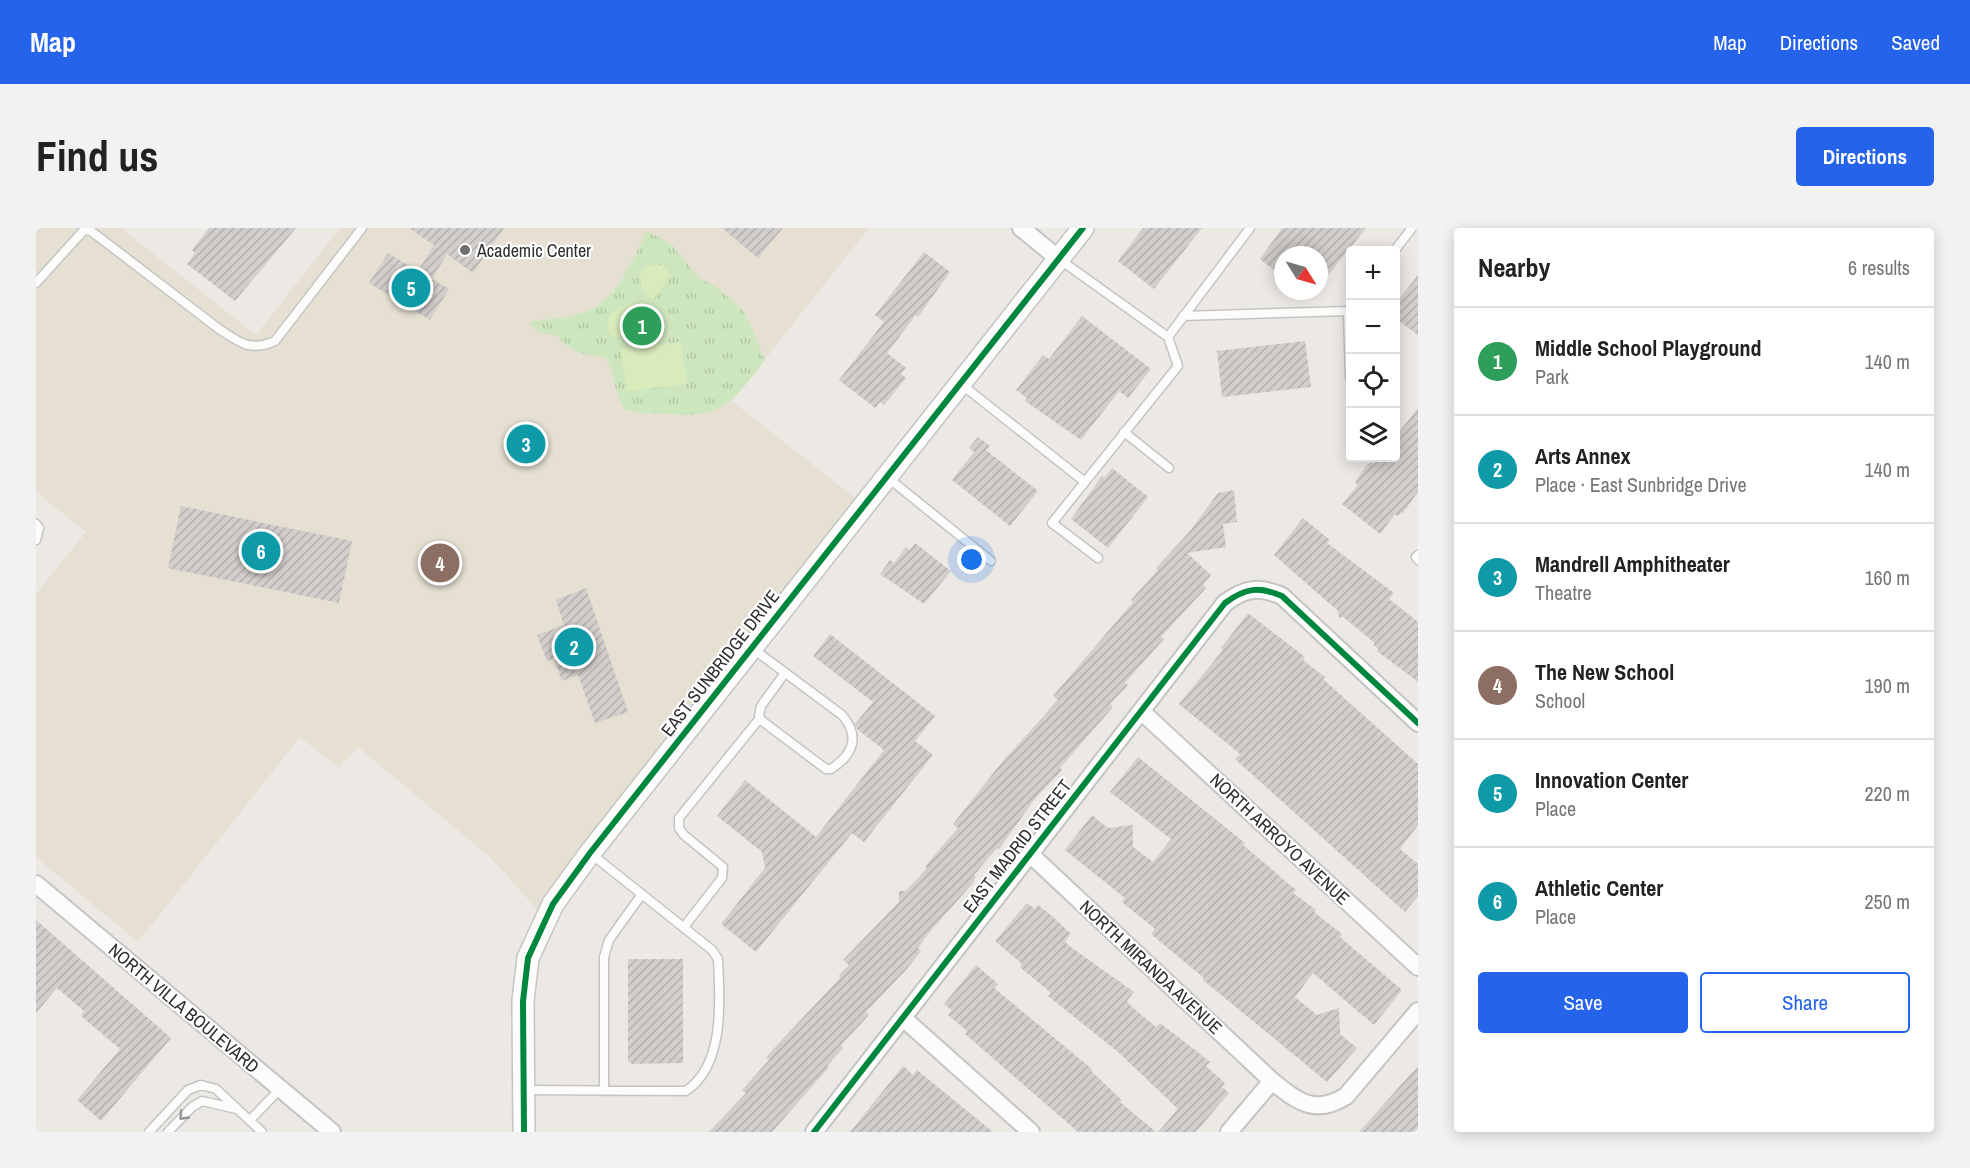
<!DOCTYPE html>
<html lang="en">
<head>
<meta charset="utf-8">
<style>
	body { margin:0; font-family:"Archivo Narrow",sans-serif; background:#f2f2f2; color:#222 }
	.controls { position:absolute; right:18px; top:18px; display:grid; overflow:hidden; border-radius:6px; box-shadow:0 3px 15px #0003 }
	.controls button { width:54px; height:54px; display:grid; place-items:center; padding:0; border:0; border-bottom:2px solid #e0e0e0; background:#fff; color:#222; font:30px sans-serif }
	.compass { position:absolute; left:1238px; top:18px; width:54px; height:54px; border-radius:50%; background:#fff; box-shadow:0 3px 15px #0003; rotate:127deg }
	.you { position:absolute; left:936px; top:332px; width:21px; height:21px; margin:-15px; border:4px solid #fff; border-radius:50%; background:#1a73e8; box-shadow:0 0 0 9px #1a73e833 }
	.badge { display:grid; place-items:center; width:39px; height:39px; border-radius:50%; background:#2563eb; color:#fff; font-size:20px; font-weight:700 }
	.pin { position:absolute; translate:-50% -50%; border:3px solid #fff; box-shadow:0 2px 6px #0006 }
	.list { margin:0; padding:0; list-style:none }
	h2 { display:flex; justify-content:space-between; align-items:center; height:78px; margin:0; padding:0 24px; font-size:26px }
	h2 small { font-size:20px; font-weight:400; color:#767676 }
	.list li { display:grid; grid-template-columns:39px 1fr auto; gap:18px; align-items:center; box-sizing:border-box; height:108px; padding:0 24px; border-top:2px solid #e0e0e0 }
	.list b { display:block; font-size:22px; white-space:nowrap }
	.list p { margin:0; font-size:20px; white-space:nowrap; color:#767676 }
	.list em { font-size:20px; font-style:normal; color:#767676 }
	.actions { display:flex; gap:12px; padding:18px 24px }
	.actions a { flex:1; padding:14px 0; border:2px solid #2563eb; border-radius:6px; text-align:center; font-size:21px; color:#2563eb }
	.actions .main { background:#2563eb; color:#fff }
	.icon { flex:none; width:33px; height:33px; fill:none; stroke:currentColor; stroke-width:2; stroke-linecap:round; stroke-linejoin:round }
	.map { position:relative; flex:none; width:1382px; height:904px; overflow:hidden; border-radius:6px }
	header { display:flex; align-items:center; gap:36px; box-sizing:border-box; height:84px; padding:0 30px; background:#2563eb; color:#fff }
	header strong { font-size:28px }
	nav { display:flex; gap:33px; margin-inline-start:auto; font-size:21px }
	.intro { display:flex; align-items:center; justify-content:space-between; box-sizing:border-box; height:144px; padding:0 36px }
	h1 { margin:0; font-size:42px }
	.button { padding:15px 27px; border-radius:6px; background:#2563eb; color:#fff; font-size:21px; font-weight:700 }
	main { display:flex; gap:36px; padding:0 36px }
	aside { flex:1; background:#fff; border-radius:6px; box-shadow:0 3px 15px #0003 }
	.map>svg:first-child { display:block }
	.education { fill:#e6e0d3 }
	.park { fill:url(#park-tufts) }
	.pitch { fill:#d9eabb }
	.building { fill:url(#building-hatch) }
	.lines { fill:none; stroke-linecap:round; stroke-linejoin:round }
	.service-casing { stroke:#c5c4c5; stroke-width:11 }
	.minor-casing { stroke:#c5c4c5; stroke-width:20 }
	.tertiary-casing { stroke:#c5c4c5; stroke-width:24 }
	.service { stroke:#fcfcfb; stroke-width:8 }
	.minor { stroke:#fcfcfb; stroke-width:16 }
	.tertiary { stroke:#fcfcfb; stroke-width:21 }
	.cycleway-casing { stroke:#fff; stroke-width:10 }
	.cycleway { stroke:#00873e; stroke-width:6 }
	.oneway { stroke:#959594 }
	.poi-dot { fill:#706f6e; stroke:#fff; stroke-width:2 }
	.labels { text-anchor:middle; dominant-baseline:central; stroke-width:4.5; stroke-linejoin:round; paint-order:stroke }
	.poi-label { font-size:18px; fill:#2e2e2e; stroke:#fff; text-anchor:start }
	.street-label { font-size:18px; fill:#2e2e2e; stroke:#fff }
</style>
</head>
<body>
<header>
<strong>Map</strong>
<nav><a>Map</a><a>Directions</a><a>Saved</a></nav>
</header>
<div class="intro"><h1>Find us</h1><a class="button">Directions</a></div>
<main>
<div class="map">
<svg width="1382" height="904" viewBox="0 0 1382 904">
	<defs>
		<pattern id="park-tufts" width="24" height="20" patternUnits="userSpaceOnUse" patternTransform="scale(1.5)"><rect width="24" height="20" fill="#cee6be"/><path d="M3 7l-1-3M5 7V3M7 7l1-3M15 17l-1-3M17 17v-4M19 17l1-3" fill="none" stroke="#b1c6a4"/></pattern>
		<pattern id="building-hatch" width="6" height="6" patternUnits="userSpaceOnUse" patternTransform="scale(1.5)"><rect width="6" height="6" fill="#d1cecb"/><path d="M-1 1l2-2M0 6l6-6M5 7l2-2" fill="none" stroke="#b4b1af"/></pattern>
	</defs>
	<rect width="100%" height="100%" fill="#ece8e4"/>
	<path class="education" d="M0,0H85L220,107L304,0H833L696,173L828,277L509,690L455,630L322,519L303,540L264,509L102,714L0,629V366L50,304L0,264Z"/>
	<path class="park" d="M611,3L635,16L661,48L685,62L710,86L729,132C694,176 690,190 630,186C615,185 604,186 589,182C578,165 579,147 570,130C552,126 534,127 523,109L502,103L493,94C514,90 539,90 558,80C584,65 598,29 611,3Z"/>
	<path class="pitch" d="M620,35L630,40L635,48L617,72L607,63L603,48L608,39Z
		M595,75L612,81L621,95L615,107L581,110L576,108C563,93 580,78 595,75Z
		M645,114L651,156L591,163L585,121Z"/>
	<path class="building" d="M173,0H260L199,73L151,36L159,25L156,22Z
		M373,0H468L437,45L411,26L396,51L413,61L394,92L333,55L352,25L382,43L398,17Z
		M686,0H747L722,30Z
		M1107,0H1166L1118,61L1082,33Z
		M1246,0H1330L1293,46L1283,38V27H1247V49L1224,31Z
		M888,24L914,44L882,89L880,87L851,125L870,140L865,146L870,150L848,177L844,174L839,180L803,152L848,94L839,87Z
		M1382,47V107L1359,90V76Z
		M1046,88L1115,141L1092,170L1083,163L1045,212L989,173L991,170L980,162L1007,127L1013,131Z
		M1269,113L1275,159L1186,169L1181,123Z
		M1382,180V264L1367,285L1366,284L1362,288L1359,286L1344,306L1306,276L1322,257L1319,254L1331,237L1335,234L1338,236L1343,230H1359V209Z
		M942,209L954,218L950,222L1002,263L974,298L916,252L938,224L933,220Z
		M1076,240L1112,269L1072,320L1035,291L1066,248L1068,250Z
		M1198,262L1201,294L1187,296L1190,319L1151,325L1175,347L1167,357L1170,360L1125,409L1128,411L1089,455L1092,457L1074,476L1077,479L1024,540L1026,542L998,572L963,621L961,620L938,647L940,649L936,656L892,706L882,720L885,723L870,742L830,784L833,787L805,817L807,820L791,838L793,839L736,904H673L710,865L706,862L733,832L730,829L804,750L803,747L813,737L807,732L863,674V663H870L891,640L889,638L922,600L917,596L966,534L1022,472L1017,468L1097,374L1095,372L1122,342L1120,340L1154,303L1182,265Z
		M145,278L316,313L303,375L132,340Z
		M1267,290L1294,312L1291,315L1358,365L1353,371L1382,394V454L1341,423L1343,421L1337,417L1339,415L1307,389L1303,390L1302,383L1238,327Z
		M879,315L915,343L888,376L844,346L854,332L858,335L870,319L874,322Z
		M550,360L592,484L559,495L542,447L526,453L518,430L511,433L501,407L528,397L520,372Z
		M1212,385L1269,429L1267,432L1289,449L1287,451L1382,536V597L1364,621L1382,636V668L1369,684L1199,531L1204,526L1143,476L1187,422L1185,420Z
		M794,406L899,488L879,513L897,527L828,614L816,605L720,724L685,696L729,640L726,624L681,588L709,552L780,609L848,522L821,501L819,496L837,474L777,428Z
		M1102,529L1209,615L1207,617L1260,662L1257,665L1280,682L1278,684L1306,706L1304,709L1366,762L1338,797L1277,745L1259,769L1281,787L1303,780L1304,806L1321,820L1291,854L1167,752L1168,750L1115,706L1119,701L1086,674L1089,670L1029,622L1056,587L1072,600L1097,597V619L1117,634L1135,611L1074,564Z
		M991,675L999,681L1002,677L1016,688L1035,706L1029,713L1032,717L1098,764L1091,773L1097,780L1120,799L1124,795L1159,822L1174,834L1170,838L1189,855L1186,859L1193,865L1160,904H1122L1142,881L1082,824L1012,768L1015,765L984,739L986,736L959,713Z
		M0,692L135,810L65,893L41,872L84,821L45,788L48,783L21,760L0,785Z
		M592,731H647V835L596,836L592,833Z
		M940,737L962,756L958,760L1056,841L1055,843L1086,872L1084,874L1120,904H1042L929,806L931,803L912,787L916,782L908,776Z
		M867,838L877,847L881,842L957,904H814Z
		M1382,838V904H1323L1363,859Z"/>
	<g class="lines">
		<g class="service-casing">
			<path id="service" d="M1359,22L1376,0
				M1023,31L1132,109L1214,0
				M0,55L48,2L55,3L183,101C204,115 214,124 239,113L326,0
				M1312,83L1314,150
				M1147,88L1312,83L1314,80
				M925,156L1049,254
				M1088,204L1133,240
				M851,249L955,333
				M0,296L3,300L0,312
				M1382,327L1380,329L1382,332
				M1062,330L1016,295L1142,138L1132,109
				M716,420L806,487C824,508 818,526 795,541H790L726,493L723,488L725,478L749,445
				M648,699L686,650L687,639L648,607L643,600V590L724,490
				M488,862L650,863C689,837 684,773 682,731L676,722L554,625
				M568,863V729L573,712L606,666
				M215,891L244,861
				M113,904L152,862L165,857L180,861L226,904
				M132,904L156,879L166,873L201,881"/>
		</g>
		<g class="minor-casing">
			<path id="minor" d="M985,0L1023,31
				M1105,483L1382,739
				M994,626L1236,853
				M0,656L296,904
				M867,790L995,904
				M778,904L1189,375C1209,360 1223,358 1246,368L1382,495
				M1193,904L1236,853C1261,873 1279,888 1310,868L1382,783"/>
		</g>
		<g class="tertiary-casing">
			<path id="tertiary" d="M488,904L487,773L492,730L517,676L554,625L1047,0"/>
		</g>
		<use href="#service" class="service"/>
		<use href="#minor" class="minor"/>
		<use href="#tertiary" class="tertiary"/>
		<g class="cycleway-casing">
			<path id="cycleway" d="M488,904L487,773L492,730L517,676L554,625L1047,0
				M778,904L1189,375C1209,360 1223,358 1246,368L1382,495"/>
		</g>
		<use href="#cycleway" class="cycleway"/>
	</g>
	<defs><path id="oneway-chevron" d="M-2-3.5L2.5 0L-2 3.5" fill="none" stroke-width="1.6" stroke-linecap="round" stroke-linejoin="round" transform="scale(1.5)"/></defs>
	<use class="oneway" href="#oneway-chevron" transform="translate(147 888) rotate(134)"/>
	<circle class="poi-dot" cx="429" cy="22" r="6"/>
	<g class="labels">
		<g class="poi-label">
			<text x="441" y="22">Academic Center</text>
		</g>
		<g class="street-label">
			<text transform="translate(684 435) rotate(-52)">EAST SUNBRIDGE DRIVE</text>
			<text transform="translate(1244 611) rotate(43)">NORTH ARROYO AVENUE</text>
			<text transform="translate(981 618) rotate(-52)">EAST MADRID STREET</text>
			<text transform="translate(1115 739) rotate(43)">NORTH MIRANDA AVENUE</text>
			<text transform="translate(148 780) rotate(40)">NORTH VILLA BOULEVARD</text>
		</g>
	</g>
</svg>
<div class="controls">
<button>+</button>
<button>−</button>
<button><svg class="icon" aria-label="locate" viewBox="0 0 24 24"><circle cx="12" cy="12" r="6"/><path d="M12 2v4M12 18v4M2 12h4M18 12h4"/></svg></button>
<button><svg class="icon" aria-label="layers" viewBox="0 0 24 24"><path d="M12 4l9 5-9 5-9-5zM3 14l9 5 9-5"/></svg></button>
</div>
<svg class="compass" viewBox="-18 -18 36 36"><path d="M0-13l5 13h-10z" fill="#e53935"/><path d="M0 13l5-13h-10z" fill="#767676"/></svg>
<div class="you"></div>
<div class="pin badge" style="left:606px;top:98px;background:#2e9e5b">1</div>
<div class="pin badge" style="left:538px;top:419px;background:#0f9aa8">2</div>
<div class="pin badge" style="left:490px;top:216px;background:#0f9aa8">3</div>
<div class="pin badge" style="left:404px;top:335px;background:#8d6e63">4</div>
<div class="pin badge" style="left:375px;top:60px;background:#0f9aa8">5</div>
<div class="pin badge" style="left:225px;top:323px;background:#0f9aa8">6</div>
</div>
<aside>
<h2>Nearby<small>6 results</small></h2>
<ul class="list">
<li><span class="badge" style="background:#2e9e5b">1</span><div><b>Middle School Playground</b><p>Park</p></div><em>140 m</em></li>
<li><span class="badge" style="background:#0f9aa8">2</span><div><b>Arts Annex</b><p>Place · East Sunbridge Drive</p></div><em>140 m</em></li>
<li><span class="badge" style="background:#0f9aa8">3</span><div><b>Mandrell Amphitheater</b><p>Theatre</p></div><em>160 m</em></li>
<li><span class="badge" style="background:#8d6e63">4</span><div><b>The New School</b><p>School</p></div><em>190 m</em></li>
<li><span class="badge" style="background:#0f9aa8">5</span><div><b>Innovation Center</b><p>Place</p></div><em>220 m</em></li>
<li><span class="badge" style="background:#0f9aa8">6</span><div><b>Athletic Center</b><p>Place</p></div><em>250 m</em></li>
</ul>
<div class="actions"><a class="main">Save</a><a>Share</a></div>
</aside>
</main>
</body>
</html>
